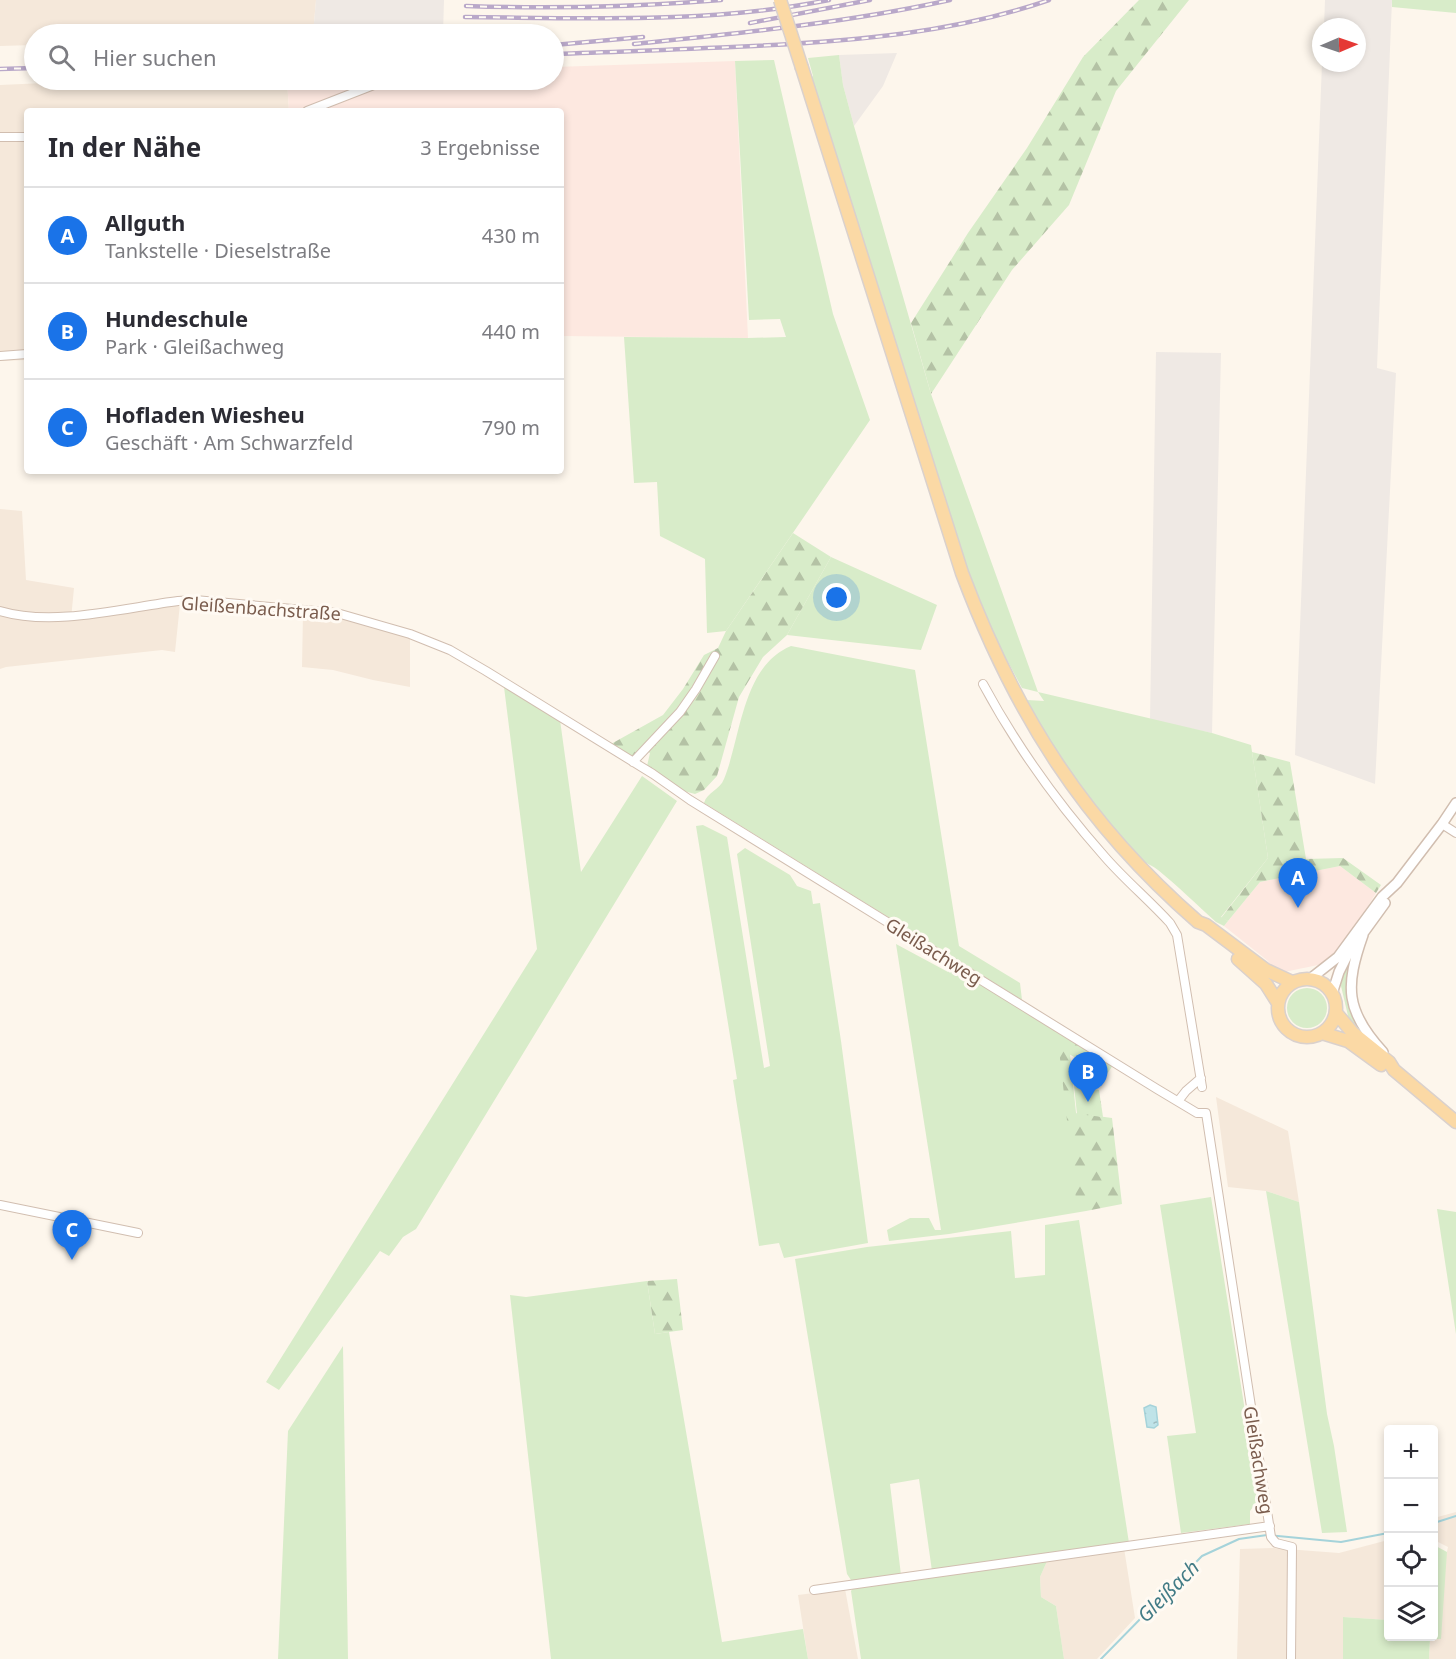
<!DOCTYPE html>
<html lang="de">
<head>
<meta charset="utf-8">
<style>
	body { margin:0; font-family:"Noto Sans",sans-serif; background:#f2f2f3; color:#2b2b33 }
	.controls { position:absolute; right:18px; bottom:18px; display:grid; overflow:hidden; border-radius:6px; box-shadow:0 3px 9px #0003 }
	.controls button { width:54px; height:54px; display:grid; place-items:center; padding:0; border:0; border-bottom:2px solid #e1e1e2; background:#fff; color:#2b2b33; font:30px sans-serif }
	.compass { position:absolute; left:1312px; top:18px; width:54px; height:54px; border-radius:50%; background:#fff; box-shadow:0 3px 9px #0003; rotate:88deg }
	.you { position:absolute; left:837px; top:598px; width:21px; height:21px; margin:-15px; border:4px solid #fff; border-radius:50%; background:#1a73e8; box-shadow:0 0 0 9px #1a73e833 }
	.badge { display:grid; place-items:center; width:39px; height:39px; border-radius:50%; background:#1a73e8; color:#fff; font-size:20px; font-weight:700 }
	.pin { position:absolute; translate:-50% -50px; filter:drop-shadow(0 2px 3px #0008) }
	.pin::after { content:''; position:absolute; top:32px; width:21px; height:18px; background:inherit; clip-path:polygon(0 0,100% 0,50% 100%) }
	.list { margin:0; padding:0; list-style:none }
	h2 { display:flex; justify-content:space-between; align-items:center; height:78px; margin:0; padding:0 24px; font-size:26px }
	h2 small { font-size:20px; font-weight:400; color:#7c7c81 }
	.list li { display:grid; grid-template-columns:39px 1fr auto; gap:18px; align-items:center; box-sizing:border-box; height:96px; padding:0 24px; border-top:2px solid #e1e1e2 }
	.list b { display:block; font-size:22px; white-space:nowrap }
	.list p { margin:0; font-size:20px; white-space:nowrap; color:#7c7c81 }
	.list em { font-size:20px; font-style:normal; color:#7c7c81 }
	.icon { flex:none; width:33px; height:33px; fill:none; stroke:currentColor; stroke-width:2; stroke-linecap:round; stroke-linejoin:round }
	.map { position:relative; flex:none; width:1456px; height:1659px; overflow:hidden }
	.search { position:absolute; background:#fff; box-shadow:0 3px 9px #0003; left:24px; top:24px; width:540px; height:66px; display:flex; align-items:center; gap:15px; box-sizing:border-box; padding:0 21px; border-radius:33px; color:#7c7c81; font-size:22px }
	.panel { position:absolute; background:#fff; box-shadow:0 3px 9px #0003; left:24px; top:108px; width:540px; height:366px; border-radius:6px }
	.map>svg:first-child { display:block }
	.residential { fill:#f5e8da }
	.commercial { fill:#fde8e0 }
	.industrial { fill:#efe9e4 }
	.green { fill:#d8ecc9 }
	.forest { fill:url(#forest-firs) }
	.park { fill:url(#park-tufts) }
	.water { fill:url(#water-ripples); stroke:#a5d3da; stroke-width:1.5 }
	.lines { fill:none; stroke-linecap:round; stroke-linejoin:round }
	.stream { stroke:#a5d3da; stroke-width:2 }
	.minor-casing { stroke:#d1beb0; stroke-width:10 }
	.tertiary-casing { stroke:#d1beb0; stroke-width:12 }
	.primary-casing { stroke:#dad1cd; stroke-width:15 }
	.minor { stroke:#fff; stroke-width:8 }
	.tertiary { stroke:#fff; stroke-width:9 }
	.primary { stroke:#fbd9a5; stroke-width:12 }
	.rail-casing { stroke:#b9a8c9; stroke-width:4.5 }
	.rail { stroke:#fffaf3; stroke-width:2; stroke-dasharray:7; stroke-linecap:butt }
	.primary-bridge-casing { stroke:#dad1cd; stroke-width:15; stroke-linecap:butt }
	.primary-bridge { stroke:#fbd9a5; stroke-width:12 }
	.labels { text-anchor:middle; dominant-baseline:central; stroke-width:6; stroke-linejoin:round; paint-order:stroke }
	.street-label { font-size:18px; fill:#7a5c4d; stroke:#fffaf3 }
	.water-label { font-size:20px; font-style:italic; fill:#437c86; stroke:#fffaf3 }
</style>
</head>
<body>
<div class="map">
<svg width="1456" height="1659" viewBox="0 0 1456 1659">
	<defs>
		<pattern id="forest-firs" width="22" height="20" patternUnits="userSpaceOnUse" patternTransform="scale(1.5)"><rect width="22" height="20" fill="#d8ecc9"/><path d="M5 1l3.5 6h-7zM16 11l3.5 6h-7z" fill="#b4c2a5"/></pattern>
		<pattern id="park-tufts" width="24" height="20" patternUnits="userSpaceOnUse" patternTransform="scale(1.5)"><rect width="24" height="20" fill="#d8ecc9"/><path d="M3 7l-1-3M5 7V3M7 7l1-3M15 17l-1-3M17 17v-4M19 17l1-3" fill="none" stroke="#b4c2a5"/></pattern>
		<pattern id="water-ripples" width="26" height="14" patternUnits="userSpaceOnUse" patternTransform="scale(1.5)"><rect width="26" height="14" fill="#bfe3e8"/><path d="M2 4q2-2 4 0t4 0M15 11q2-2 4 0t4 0" fill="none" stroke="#a0bbbe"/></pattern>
	</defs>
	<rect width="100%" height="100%" fill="#fdf6ec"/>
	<path class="residential" d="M0,0H316L313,34H34V45L0,46Z
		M112,80H287L289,111H27V360L0,361V85Z
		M0,509L22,511L26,580L74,588L71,619L180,604L175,652L162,650L6,667L0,669Z
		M303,613L348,619L410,638V687L373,680L333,670L302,667Z
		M1216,1097L1288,1131L1299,1202L1266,1191L1228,1187Z
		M1456,1512V1659H1429L1430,1639H1440L1445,1560L1448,1547L1434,1540V1518Z
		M1388,1540V1620L1343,1617V1659H1237L1240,1549L1273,1548L1339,1553Z
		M1124,1548L1135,1618L1097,1659H1064L1056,1606L1041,1597L1040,1577L1048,1559Z
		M845,1589L858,1659H808L798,1595Z"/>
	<path class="commercial" d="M735,61L748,338L561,336V111H289L287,80H554V67Z
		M1340,866L1376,893L1344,945L1333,958L1323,964L1284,972L1271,966L1268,961L1224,926L1260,882Z"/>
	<path class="industrial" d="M316,0H444L443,34H313Z
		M1325,0H1392L1377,368L1396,373L1375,784L1295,755L1322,63H1357V27H1324Z
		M897,53L883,86L854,126L843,85L839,55Z
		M1156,352L1221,353L1212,733L1150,720Z"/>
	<path class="green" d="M1392,0H1456V13L1392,7Z
		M839,55L843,85L854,126L931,394L1038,692L1212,733L1251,745L1268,858L1221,917L1228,921L1224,926L1216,922C1197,905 1178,886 1158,870C1153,866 1147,864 1142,860C1094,814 1058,758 1027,700L1044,701L1038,692L1022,688L989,627L967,571L854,218L812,77L813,76L808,58Z
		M774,60L833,314L870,420L726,631L707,633L705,559L660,536L657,482L634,483L624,337L748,338L786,337L780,319L749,320L735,61Z
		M831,557L937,605L921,650L787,635Z
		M791,646L915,670L959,946L1020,983L1022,1000L704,803C707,792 720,790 724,779C741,738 742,666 791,646Z
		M504,687L560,720L581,872L642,776L677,801L416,1229L403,1237L389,1256L380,1251L279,1390L266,1382L537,949Z
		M703,825L727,837L764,1068L770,1066L737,854L745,848L790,875L797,886L811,891L813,904L820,903L841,1041L868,1243L784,1258L779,1243L759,1246L733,1080L737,1079L696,826Z
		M896,944L948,972L946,961L1113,1065L1107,1074L1070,1054L1086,1211L949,1234L889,1241L887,1230L910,1218H929L935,1230H941Z
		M1352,954L1347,986L1366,1038L1349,1020L1341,986L1342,975Z
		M1287 1008a20 20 0 1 1 40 0a20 20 0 1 1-40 0Z
		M1266,1191L1299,1202L1327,1414L1334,1446L1347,1532L1322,1533Z
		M1211,1197L1259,1499L1250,1511V1524L1181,1533L1167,1436L1196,1433L1160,1205Z
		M1437,1209L1456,1212V1334Z
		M1079,1220L1129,1543L932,1571L919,1479L890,1484L901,1575L862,1580H851L847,1574L795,1259L867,1247L1011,1231L1015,1278L1045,1275V1225Z
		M647,1281L655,1334L669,1332L722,1642L803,1629L808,1659H551L510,1295L526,1297Z
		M343,1346L348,1659H278L288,1431Z
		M1434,1545L1447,1552L1441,1639H1430L1429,1659H1343V1617L1388,1620V1636H1434Z
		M1048,1559L1040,1577L1041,1597L1056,1606L1064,1659H861L851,1591L853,1588Z"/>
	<path class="forest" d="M1139,0H1189L1116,91L1069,205L1012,270L931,394L911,323L968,233L1027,148L1083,57Z
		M793,533L831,557L787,635L763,657L739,697L717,776L704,790L695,794L680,790L647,766L650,753L643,749L633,757L611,744L663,715L683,689L704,655L718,648L726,631Z
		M1252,752L1290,762L1306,859L1343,858L1381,885L1376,893L1340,866L1260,882L1228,921L1221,918L1268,858Z
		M1057,1032L1111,1066L1105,1075L1069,1054L1075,1113L1112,1118L1122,1204L1086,1211L1077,1209Z
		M677,1279L683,1330L655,1334L647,1281Z"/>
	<path class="park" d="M1074,1086L1099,1090L1103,1117L1077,1114Z"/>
	<path class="water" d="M1150,1405L1156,1407L1158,1425L1154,1428L1147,1427L1144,1408Z"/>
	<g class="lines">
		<path class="stream" d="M1434,1523L1456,1516
			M1101,1659L1202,1556L1239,1539L1267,1535L1341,1542L1388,1533"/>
		<g class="minor-casing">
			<path id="minor" d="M307,111L384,81
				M0,137H27
				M0,356L27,354
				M0,611C54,627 123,608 178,601L195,600L337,613L410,634L450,650L486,671L653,774L690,800L1157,1089L1197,1113H1206L1271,1537L1276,1543L1292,1547L1291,1659
				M983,684C1017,747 1058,804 1105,857C1125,880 1149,900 1170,923L1177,935L1202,1087
				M633,762L680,712L696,689L715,656
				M1442,824L1456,833
				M1179,1100L1186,1091L1201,1078
				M0,1205L138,1233
				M814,1590L1270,1526"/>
		</g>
		<g class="tertiary-casing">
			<path id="tertiary" d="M1363,935C1345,986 1345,1011 1383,1052
				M1310,979L1338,957L1382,897L1397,883L1442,824L1456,803
				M1332,994L1339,972L1348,954L1385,903"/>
		</g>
		<g class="primary-casing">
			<path id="primary" d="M802,68L962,573C1015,714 1084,823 1198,922L1206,925L1266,970L1292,982
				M1238,959L1266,984L1278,1003
				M1278 1008a29 29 0 1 1 58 0a29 29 0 1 1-58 0Z
				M1336,1013L1353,1033L1389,1062L1394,1070L1456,1122
				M1322,1033L1348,1041L1381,1065"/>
		</g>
		<use href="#minor" class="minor"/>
		<use href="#tertiary" class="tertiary"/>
		<use href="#primary" class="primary"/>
		<g class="rail-casing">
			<path id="rail" d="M466,6C551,9 636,7 721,0
				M465,17C586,18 709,24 829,0
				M750,23L870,0
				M634,44C740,33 846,23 950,0
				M554,45L643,37
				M554,54C620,52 687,49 754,46C854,41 954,33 1049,0
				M0,69L34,68"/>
		</g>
		<use href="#rail" class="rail"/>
		<g class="primary-bridge-casing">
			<path id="primary-bridge" d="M780,0L802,68"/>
		</g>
		<use href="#primary-bridge" class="primary-bridge"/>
	</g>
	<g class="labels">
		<g class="street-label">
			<text transform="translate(261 608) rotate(4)">Gleißenbachstraße</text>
			<text transform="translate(934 951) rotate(32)">Gleißachweg</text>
			<text transform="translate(1259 1460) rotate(81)">Gleißachweg</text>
		</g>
		<g class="water-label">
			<text transform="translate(1168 1591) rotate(-45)">Gleißach</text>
		</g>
	</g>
</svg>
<div class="controls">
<button>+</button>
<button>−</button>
<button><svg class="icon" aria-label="locate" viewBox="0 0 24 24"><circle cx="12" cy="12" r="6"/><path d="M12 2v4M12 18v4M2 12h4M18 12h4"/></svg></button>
<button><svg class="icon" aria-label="layers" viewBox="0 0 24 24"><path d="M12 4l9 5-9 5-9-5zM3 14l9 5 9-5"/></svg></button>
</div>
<svg class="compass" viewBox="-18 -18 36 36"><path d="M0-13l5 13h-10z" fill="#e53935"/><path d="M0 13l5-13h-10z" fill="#7c7c81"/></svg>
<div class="you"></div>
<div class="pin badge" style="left:1298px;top:908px">A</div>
<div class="pin badge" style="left:1088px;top:1102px">B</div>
<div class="pin badge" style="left:72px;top:1260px">C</div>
<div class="search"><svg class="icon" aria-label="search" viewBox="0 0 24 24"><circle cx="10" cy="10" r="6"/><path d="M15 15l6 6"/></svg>Hier suchen</div>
<section class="panel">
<h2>In der Nähe<small>3 Ergebnisse</small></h2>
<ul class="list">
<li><span class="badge">A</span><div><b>Allguth</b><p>Tankstelle · Dieselstraße</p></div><em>430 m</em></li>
<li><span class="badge">B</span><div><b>Hundeschule</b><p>Park · Gleißachweg</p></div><em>440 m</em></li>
<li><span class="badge">C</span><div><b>Hofladen Wiesheu</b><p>Geschäft · Am Schwarzfeld</p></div><em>790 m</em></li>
</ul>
</section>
</div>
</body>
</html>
